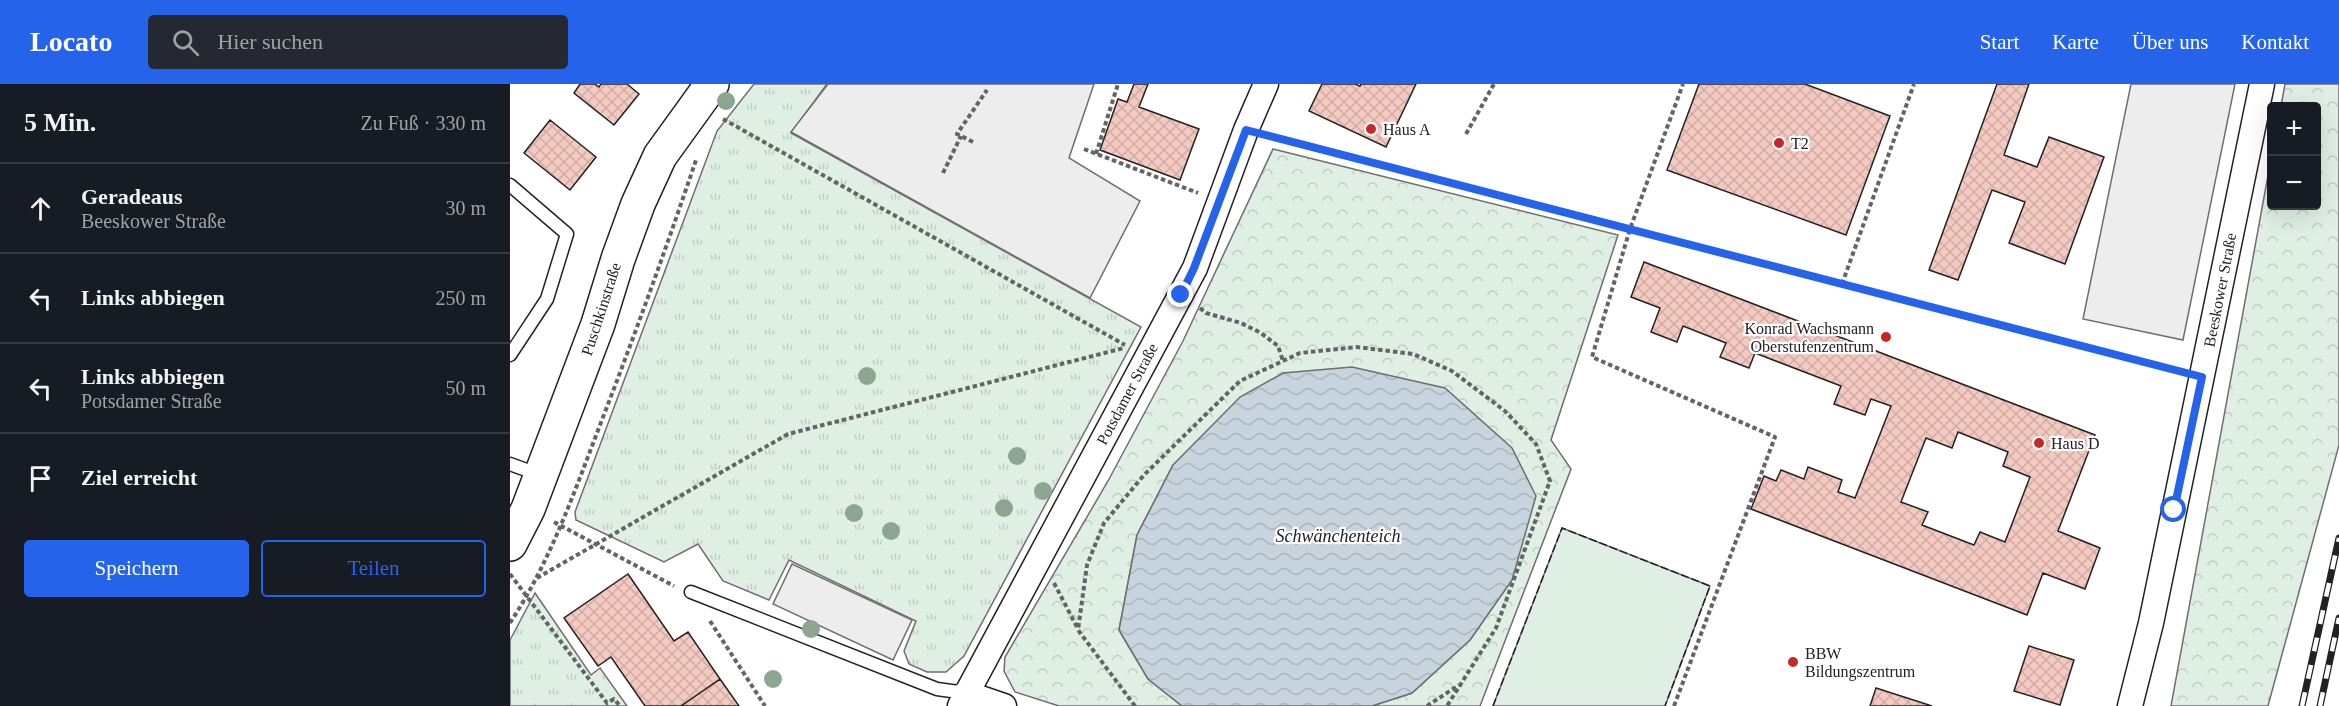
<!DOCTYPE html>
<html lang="de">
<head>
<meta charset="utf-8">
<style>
	body { margin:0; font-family:"Times New Roman",serif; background:#242831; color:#f1f3f6 }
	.controls { position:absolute; right:18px; top:18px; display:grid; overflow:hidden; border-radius:6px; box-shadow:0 6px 24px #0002 }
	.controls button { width:54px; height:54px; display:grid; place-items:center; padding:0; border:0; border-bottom:2px solid #363941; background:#171b24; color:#f1f3f6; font:30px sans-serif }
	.stop { position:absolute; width:18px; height:18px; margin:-14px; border:4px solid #2563eb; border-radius:50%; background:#fff }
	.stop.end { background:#2563eb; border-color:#fff; box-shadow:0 2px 6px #0008 }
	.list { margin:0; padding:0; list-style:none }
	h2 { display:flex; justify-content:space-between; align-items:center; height:78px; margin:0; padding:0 24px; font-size:26px }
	h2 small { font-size:20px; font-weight:400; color:#9ea1a6 }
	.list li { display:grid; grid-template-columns:39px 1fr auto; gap:18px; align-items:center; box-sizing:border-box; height:90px; padding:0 24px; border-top:2px solid #363941 }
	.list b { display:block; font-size:22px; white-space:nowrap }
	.list p { margin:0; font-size:20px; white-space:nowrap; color:#9ea1a6 }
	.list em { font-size:20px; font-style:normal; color:#9ea1a6 }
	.actions { display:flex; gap:12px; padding:18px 24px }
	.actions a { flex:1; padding:14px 0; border:2px solid #2563eb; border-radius:6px; text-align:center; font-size:21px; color:#2563eb }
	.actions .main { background:#2563eb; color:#fff }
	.icon { flex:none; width:33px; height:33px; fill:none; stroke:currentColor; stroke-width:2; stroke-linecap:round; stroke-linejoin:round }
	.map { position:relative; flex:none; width:1829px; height:622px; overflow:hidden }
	header { display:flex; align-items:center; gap:36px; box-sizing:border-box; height:84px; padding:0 30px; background:#2563eb; color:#fff }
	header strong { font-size:28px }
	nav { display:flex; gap:33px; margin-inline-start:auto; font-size:21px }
	.search { width:420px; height:54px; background:#242831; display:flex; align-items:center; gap:15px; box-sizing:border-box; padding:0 21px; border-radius:6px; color:#9ea1a6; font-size:22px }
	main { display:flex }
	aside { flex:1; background:#171b24 }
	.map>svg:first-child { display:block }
	.grass { fill:url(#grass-tufts); stroke:#6f6f6f; stroke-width:1.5 }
	.forest { fill:url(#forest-crowns); stroke:#6f6f6f; stroke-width:1.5 }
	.pitch { fill:#e0efe3; stroke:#6f6f6f; stroke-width:1.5 }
	.parking { fill:#ededed; stroke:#6f6f6f; stroke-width:1.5 }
	.water { fill:url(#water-waves); stroke:#6f6f6f; stroke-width:1.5 }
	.building { fill:url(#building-cross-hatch); stroke:#222; stroke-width:1.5; fill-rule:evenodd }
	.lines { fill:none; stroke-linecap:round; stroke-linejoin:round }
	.lane-casing { stroke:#222; stroke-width:15 }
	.street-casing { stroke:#222; stroke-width:27 }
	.secondary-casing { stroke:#222; stroke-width:36 }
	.path { stroke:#646464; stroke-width:4; stroke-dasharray:4.5 3; stroke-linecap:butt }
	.lane { stroke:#fff; stroke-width:12 }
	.street { stroke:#fff; stroke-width:24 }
	.secondary { stroke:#fff; stroke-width:33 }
	.rail-casing { stroke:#222; stroke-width:7 }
	.rail { stroke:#fff; stroke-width:4.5; stroke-dasharray:14; stroke-linecap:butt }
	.fence { stroke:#222; stroke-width:1.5; stroke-dasharray:8 3; stroke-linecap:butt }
	.tree { fill:#8da692 }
	.route { stroke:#2563eb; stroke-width:8 }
	.poi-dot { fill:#c62828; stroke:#fff; stroke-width:2 }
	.labels { text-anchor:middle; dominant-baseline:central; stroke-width:4.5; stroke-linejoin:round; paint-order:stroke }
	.poi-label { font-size:16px; fill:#222; stroke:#fff; text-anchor:start }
	.street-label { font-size:16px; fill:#222; stroke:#fff }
	.water-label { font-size:18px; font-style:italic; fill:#222; stroke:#fff }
</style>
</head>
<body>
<header>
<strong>Locato</strong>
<div class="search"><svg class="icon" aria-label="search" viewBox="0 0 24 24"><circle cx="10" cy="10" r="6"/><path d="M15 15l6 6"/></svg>Hier suchen</div>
<nav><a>Start</a><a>Karte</a><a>Über uns</a><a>Kontakt</a></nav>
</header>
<main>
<aside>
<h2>5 Min.<small>Zu Fuß · 330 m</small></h2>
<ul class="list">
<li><svg class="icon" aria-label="ahead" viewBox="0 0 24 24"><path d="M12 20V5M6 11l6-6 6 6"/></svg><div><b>Geradeaus</b><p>Beeskower Straße</p></div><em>30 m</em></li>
<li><svg class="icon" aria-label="left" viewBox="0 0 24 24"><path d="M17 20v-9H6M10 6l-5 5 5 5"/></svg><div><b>Links abbiegen</b></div><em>250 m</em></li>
<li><svg class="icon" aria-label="left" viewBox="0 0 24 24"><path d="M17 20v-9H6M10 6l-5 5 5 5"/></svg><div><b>Links abbiegen</b><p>Potsdamer Straße</p></div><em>50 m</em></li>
<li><svg class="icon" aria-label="arrive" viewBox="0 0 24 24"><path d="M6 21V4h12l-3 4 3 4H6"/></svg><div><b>Ziel erreicht</b></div></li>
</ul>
<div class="actions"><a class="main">Speichern</a><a>Teilen</a></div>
</aside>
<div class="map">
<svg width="1829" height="622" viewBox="0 0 1829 622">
	<defs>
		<pattern id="grass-tufts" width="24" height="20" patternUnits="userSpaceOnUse" patternTransform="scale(1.5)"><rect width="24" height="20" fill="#e0efe3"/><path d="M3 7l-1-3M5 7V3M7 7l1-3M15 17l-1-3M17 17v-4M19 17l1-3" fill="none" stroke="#c0cdc2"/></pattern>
		<pattern id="forest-crowns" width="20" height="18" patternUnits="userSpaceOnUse" patternTransform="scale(1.5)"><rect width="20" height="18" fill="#e0efe3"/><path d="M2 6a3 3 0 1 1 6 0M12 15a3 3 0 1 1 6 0" fill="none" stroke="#c0cdc2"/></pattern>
		<pattern id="water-waves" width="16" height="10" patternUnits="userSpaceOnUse" patternTransform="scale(1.5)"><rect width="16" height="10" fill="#c7d3dd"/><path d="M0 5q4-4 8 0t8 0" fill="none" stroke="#abb5bd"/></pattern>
		<pattern id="building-cross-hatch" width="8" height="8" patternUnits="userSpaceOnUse" patternTransform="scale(1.5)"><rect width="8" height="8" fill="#f3c9c0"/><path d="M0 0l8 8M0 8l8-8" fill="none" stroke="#d0aca5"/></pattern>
	</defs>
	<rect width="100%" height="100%" fill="#fff"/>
	<path class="grass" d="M244,0H317L281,49L631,243L454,572L436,588H417L399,580L394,567L406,537L279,476L259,516L213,497L188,460L154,478L66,436L65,428L207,47Z
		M25,509L81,591L90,584L117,622H0V556Z"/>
	<path class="forest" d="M1775,0H1829V361L1758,622H1661L1761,75L1762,122H1806V22H1771Z
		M763,65L1108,151L1041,356L1061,385L970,622H862L902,609L960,556L1002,496L663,381L627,451L609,546L638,595L672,622H549L505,608L494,587L495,573L598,397L673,257Z"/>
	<path class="pitch" d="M1052,444L1200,502L1155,622H983Z"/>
	<path class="parking" d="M318,0H584L559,74L630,117L580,214L281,48Z
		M1621,0H1725L1673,256L1573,235Z
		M282,480L402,536L383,576L263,520Z"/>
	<path class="water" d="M842,283L935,304L1002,364L1026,412L1002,496L960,556L902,609L862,622H672L638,595L609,546L627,451L663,381L730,313L773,289Z"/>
	<path class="building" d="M70,0H85L89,3L91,0H117L129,10L104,41L64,9Z
		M624,0H638L629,23L689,45L670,96L590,66L608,15L617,18Z
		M812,0H845L850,2L851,0H906L876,63L799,27Z
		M1189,0H1295L1380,32L1336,151L1157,86Z
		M1487,0H1519L1494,71L1527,83L1539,53L1594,73L1555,180L1499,159L1515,118L1482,106L1448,196L1419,186Z
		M40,36L86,73L60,106L14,69Z
		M1134,178L1585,351L1548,447L1590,464L1575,505L1533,489L1517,531L1241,425L1254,392L1266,397L1271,386L1294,395L1298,383L1332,396L1328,408L1345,414L1381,322L1361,315L1355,331L1324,320L1331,302L1245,269L1239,284L1210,273L1216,259L1173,242L1167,258L1141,248L1150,224L1121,213ZM1448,348L1498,368L1493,382L1520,393L1495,458L1470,448L1464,461L1412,441L1418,428L1391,418L1416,354L1442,364Z
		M118,490L164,557L178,548L210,595L171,622H135L101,573L88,582L54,534Z
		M1519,562L1564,576L1550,621L1504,607Z
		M210,595L229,622H171Z
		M1366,604L1422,622H1360Z"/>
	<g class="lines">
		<g class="lane-casing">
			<path id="lane" d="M0,101L57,150L37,215L0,271
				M0,380L30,391
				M181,508L427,605L456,609"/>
		</g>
		<g class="street-casing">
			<path id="street" d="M456,609L494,622
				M450,622L685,184L736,46L756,0
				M1620,622L1641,539L1752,0"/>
		</g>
		<g class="secondary-casing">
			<path id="secondary" d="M0,460L18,425L88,240L108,175L128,120L150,72L202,0"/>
		</g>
		<path class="path" d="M213,35L615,261
			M956,50L984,0
			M760,52L1668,287
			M463,58L447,50L477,6
			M574,65L688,109
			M586,70L608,0
			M433,89L451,52
			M1332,200L1404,0
			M690,224L696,229L731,239L751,249L768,262L773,277
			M44,438L164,502
			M0,490L97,619L104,615L110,622
			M27,494L278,350L614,264
			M544,499L568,545
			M200,537L255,622
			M0,539C40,478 64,409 90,341C124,253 156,165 186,76
			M625,622L568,546L577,481L594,439L634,391L730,297L790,269L847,263L903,270L942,287L995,327L1026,360L1040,397L986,544L937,622
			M917,622L949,601
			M1164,622L1265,353L1082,273L1120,145L1173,0"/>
		<use href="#lane" class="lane"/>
		<use href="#street" class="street"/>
		<use href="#secondary" class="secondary"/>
		<g class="rail-casing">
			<path id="rail" d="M1792,622L1829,454
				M1810,622L1829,534"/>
		</g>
		<use href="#rail" class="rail"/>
		<path class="fence" d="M983,622L1052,444L1200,502L1155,622"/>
	</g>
	<g class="tree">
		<circle cx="216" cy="17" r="9"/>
		<circle cx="357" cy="292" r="9"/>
		<circle cx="507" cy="372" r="9"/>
		<circle cx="533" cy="407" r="9"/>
		<circle cx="494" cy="424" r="9"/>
		<circle cx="344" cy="429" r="9"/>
		<circle cx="381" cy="447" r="9"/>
		<circle cx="301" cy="545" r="9"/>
		<circle cx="263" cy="595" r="9"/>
	</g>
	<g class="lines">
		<path class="route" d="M671,211L684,184L736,46L1692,293L1664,426"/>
	</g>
	<g class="poi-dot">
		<circle cx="861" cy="45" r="6"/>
		<circle cx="1269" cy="59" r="6"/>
		<circle cx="1376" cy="253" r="6"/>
		<circle cx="1529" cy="359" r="6"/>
		<circle cx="1283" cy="578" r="6"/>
	</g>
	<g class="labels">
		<g class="poi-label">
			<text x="873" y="45">Haus A</text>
			<text x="1281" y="59">T2</text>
			<text x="1364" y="244" text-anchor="end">Konrad Wachsmann<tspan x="1364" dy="18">Oberstufenzentrum</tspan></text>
			<text x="1541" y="359">Haus D</text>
			<text x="1295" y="569">BBW<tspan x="1295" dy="18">Bildungszentrum</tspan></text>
		</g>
		<g class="street-label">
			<text transform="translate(1710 206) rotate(-79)">Beeskower Straße</text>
			<text transform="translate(91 225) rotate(-72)">Puschkinstraße</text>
			<text transform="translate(617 310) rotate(-62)">Potsdamer Straße</text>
		</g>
		<g class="water-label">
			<text x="828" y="452">Schwänchenteich</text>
		</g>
	</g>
</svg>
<div class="controls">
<button>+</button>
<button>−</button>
</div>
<div class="stop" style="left:1664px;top:426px"></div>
<div class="stop end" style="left:671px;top:211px"></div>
</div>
</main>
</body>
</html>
